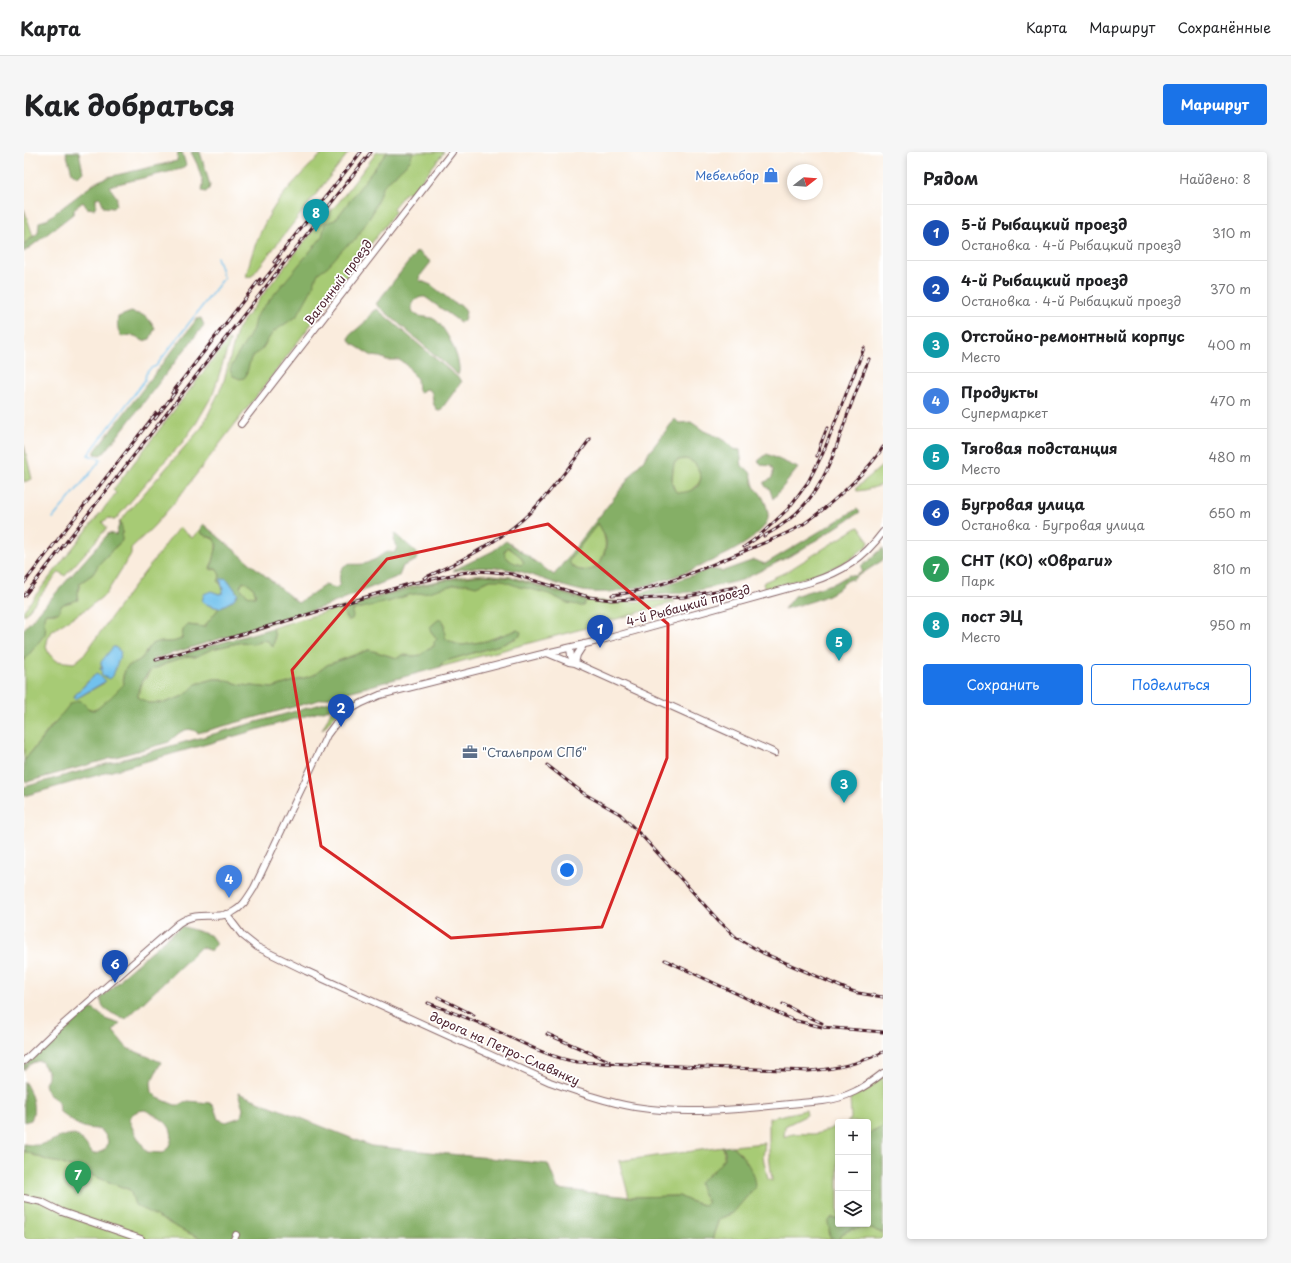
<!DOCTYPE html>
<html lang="ru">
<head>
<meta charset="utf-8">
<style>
	body { margin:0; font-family:"Playpen Sans",sans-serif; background:#f6f6f6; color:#202124 }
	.controls { position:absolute; right:12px; bottom:12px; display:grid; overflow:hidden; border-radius:4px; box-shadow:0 2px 6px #0003 }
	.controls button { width:36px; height:36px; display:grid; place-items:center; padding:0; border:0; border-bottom:1px solid #e0e0e0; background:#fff; color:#202124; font:20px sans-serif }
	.compass { position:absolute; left:763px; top:12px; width:36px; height:36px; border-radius:50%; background:#fff; box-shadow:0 2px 6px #0003; rotate:73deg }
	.you { position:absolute; left:543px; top:718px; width:14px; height:14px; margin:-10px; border:3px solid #fff; border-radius:50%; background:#1a73e8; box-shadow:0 0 0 6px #1a73e833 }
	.badge { display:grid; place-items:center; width:26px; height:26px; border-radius:50%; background:#1a73e8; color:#fff; font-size:13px; font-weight:700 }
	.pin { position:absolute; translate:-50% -33px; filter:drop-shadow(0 1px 2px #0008) }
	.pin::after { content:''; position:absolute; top:21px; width:14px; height:12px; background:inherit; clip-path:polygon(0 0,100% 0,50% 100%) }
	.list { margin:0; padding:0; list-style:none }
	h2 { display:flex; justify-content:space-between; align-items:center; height:52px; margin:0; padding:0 16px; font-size:17px }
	h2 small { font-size:13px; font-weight:400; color:#757577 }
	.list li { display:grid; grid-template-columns:26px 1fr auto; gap:12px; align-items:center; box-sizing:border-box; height:56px; padding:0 16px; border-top:1px solid #e0e0e0 }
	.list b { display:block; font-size:15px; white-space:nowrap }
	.list p { margin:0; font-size:13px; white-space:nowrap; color:#757577 }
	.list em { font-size:13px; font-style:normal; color:#757577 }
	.actions { display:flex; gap:8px; padding:12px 16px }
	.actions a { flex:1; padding:9px 0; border:1px solid #1a73e8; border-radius:4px; text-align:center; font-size:14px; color:#1a73e8 }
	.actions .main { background:#1a73e8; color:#fff }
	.icon { flex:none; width:22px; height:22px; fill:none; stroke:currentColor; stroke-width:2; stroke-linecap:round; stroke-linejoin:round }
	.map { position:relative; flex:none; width:859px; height:1087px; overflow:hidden; border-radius:4px }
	header { display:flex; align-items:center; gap:24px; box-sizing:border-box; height:56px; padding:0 20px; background:#fff; border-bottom:1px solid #e0e0e0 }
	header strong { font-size:19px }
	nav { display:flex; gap:22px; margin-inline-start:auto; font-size:14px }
	.intro { display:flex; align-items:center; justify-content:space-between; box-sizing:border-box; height:96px; padding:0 24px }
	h1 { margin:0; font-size:28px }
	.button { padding:10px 18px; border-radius:4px; background:#1a73e8; color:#fff; font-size:14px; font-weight:700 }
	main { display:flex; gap:24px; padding:0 24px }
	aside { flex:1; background:#fff; border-radius:4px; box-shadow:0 2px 6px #0003 }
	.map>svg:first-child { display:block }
	.green { fill:#a7cb75; stroke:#787550; fill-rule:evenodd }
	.forest { fill:#85af66; stroke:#686748; fill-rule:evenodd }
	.water { fill:#71c1ed; stroke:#5e708c }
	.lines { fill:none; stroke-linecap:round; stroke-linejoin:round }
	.stream { stroke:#71c1ed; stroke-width:1.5 }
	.minor-casing { stroke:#886769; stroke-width:8 }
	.minor { stroke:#fff; stroke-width:6 }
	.rail-casing { stroke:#4a1f2b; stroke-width:3 }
	.rail { stroke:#fff; stroke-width:1.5; stroke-dasharray:4.5; stroke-linecap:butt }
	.marked { fill:none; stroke:#d62828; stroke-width:3; stroke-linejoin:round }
	.labels { text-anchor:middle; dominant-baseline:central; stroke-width:3.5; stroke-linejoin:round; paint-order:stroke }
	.shop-label { font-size:12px; fill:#366cbe; stroke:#fff; text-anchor:end }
	.street-label { font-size:12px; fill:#4a1f2b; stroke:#fff }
	.service-label { font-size:12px; fill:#4e5e75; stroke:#fff; text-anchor:start }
</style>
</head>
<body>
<header>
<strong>Карта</strong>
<nav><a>Карта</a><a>Маршрут</a><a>Сохранённые</a></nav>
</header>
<div class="intro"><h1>Как добраться</h1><a class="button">Маршрут</a></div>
<main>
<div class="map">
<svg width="859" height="1087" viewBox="0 0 859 1087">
	<rect width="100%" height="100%" fill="#fff"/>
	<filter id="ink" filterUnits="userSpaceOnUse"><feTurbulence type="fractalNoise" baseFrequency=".025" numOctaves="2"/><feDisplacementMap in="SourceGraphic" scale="8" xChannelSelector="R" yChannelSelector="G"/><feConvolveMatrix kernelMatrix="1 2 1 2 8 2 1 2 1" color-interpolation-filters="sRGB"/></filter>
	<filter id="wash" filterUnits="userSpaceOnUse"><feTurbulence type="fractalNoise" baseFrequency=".012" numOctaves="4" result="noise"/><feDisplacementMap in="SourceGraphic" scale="16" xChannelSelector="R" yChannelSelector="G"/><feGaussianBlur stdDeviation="0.9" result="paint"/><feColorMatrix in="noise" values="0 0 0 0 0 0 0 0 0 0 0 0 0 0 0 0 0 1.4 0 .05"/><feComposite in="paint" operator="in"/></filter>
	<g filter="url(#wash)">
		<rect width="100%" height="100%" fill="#faecdd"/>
		<path class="green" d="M300,0H325L228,124L222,125C227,102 235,80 247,60C258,41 284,15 300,0Z
			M353,0H420L388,41L382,40L369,56L371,60L258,211L151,350L129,375L107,396V402L82,442L61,458L29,478L24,486L22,495L25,502L33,509L50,511L60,503L95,454L155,375L168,386L176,377L178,382L191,388C194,396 190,408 186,415L188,418L193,417C197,421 195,426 195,431H196L199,437V441L195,442L187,439L184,453L195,456L180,475L164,473L159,478L158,486C149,493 139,488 130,492C124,494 122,501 118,506C114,510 106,512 102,516L99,524L100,532C94,539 79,555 70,558L61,555L57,549L29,572L0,609V509L22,478C19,472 18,466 22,461H30L36,458C37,452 41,450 47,450L55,437L56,431L69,422L75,412L89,397L95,392L98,385V376L96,369L178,275L199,232L214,176L237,145L292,75L315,50ZM91,495L95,499L78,519L76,517H79L77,514ZM72,521L80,531L57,544H50Z
			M0,57L9,84L0,92Z
			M204,188L206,189L189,242L173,270L158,291L140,310L91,368L85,366L78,370L83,376L41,424L35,420L0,464V458L92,341L89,338Z
			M0,293L8,327L0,330Z
			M661,307C672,309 674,315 677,326C673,337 664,343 652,340C646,331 649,321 650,311L654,308Z
			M859,313V334L858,333L841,338L833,339L832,336Z
			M574,371C577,376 580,382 581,388C583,396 578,410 572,415C564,421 548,419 545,409Z
			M834,375H835L845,390L844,393L825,408L799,420L743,437H741L739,432L740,430L762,420Z
			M484,395L496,404L500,411L497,413L489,411L481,404L480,400Z
			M460,422L488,425L564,448L602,450L649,448L651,450L558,477L416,515L418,510L422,509L479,492L493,486V478L462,489L439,493L432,492L422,487L420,483V470L409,472L406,475V478L413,487L410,494L403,497L397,503L390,504L379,503L374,506C366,505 349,498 344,498L303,513L290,523L248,536L218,533L197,527H190L172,532L160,544L139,551H124L114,545L116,534L128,517L135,515L145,510L164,504L171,505L188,497L218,490L233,491L240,488L244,489L249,494L251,484L248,476L388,434L438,424Z
			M219,429C226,431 231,437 232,444L231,445C225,445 220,441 216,435Z
			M345,542L324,552L313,561L298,578L311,551Z
			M859,924V975L844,982V970H823L827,967L826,946Z
			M782,958L783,963L761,974L760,985C770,980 779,982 789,982C797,982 807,976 814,973V1067L807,1066L805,1080L807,1087H688L695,1067L709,1061L718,1003L708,994L741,991L739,1005L744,1027L748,1029L745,1002V966Z
			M699,995C703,1010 694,1015 683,1023L679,1043L684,1050L680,1053L668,1050L655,1044L605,1045L595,1009Z
			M0,999L25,1009L36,1011L106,1038L112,1053L162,1080L179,1087H0Z
			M844,1076L859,1081V1087H815L816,1083L827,1077Z"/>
		<path class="forest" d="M42,0H55L59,20L54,25L48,21Z
			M154,0H158L162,13L157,17L85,34L93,46L92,53L89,56L80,55L76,45L72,46V53L70,57L63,56L59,50L51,56L49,62L0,100V92L14,81L15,70L22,68L72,30L84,25L153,9Z
			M167,0H176L186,33L185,37L182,40L178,39L179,31L173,12Z
			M363,0H389L386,9L359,34L348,62L331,88L322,94L304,114L294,121L288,137L273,164L249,180L238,197L227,206L222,224L220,226L216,227L209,224L206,218C211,204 221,193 228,179C230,174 230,169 232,164L298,85L301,71L311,68Z
			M393,99L407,110L396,124L395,128L407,133L430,151L438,154L442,160L440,169L436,170L401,145C392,144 384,154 390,161C394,166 405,164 410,167C421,173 440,212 434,223L352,152Z
			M353,157L438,229L416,259H414C412,256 409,253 409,249C408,243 409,240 404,237L399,238L397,241L394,239L393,227L382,212L375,208H363L356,205L348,204L327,191L325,187L326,183L340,171L349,159Z
			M107,160L122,164L131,176L126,187L119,189C111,183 107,182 98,185C93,178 93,173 94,165Z
			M177,166L180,173L81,300L76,303L71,302V299L173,167Z
			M651,267L655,271L667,270L680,279L694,285L704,291L709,297L716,298L718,314C720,316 723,317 725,319C729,323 728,331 731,336C732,337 734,338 735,340C740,345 745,359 744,366C741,381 712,398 698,404C660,423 602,446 559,439C538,435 518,426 498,420C475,414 452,414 429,419L430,418L469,399L482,389L530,423ZM661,307C672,309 674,315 677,326C676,329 675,332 673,335C668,339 653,344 650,337C646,329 649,319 650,311L654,308ZM574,371C577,377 581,382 582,389C583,397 578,410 572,415C564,421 548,419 545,409ZM484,395L496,404L500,411L497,413C490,411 482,408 480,400Z
			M743,302L774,316L749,347L746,338C744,335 739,335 741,330L748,326L749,319L747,314L738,313L734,309Z
			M833,357L836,360L772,401L718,428L667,440L608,445V442L621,440L686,417L699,419L730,408L741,412Z
			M96,369L98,376V389L89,397L75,412L69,422L56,431L53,441L54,448L40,452L37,454L34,461H22C17,468 23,474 21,482L0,509V477L85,381L92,383Z
			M179,372L274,451L301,433L312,436L316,432C315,427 315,418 320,414C324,411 333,413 338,412C341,412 345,410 347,409C356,407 359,397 370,401L373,396L370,390L371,381L393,401V408L379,414L375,424L302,454L130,507L129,509L131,510L248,476C252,481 250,488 249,495L244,489L240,488L229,492L218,490L188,497L171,505L164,504L145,510L135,515L128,517C121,524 113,534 114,545L124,551H139L160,544L172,532L190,527H197L218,533L248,536L290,523L303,513L344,498C349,498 366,505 374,506L379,503L390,504L397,503L403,497L410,494V490L413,487L406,478V475L415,467H418C422,473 419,480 422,487L432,492L439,493L462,489L493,478L497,480L496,484L479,492L422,509L418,511L416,515L174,581C163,572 153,582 145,590L3,630L0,628V609L46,552L54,548L57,549L65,557L70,558L73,557L86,546L100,532L99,524L102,516C106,512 114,510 118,506C122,501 124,494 130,491C139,488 149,493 158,486L159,478L164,473L180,475L195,456L208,449L214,442L208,434L197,427L196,431H195L194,430L196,424L193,417H186L189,410L193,393L189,386L182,384L177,381L176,377ZM219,429C226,431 233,438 231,445C225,445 220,441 216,435Z
			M859,396V408L828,428L826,427C821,430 818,433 814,437C799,448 778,452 760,457L770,444L811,431L825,423L831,424L838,420L837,415Z
			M461,423L487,426L562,449L559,454H556L554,453L543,451L525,442L507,437L495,435L477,428H466L452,434L444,432H433L404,440L385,443L364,450L333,457L328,459L329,465L327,468H323L318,457C365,442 411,427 461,423Z
			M322,545V546L309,550L306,557L0,644V635Z
			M157,774L186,783L192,791L187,799L177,795L102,867C92,863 76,859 77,846L97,828L99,824Z
			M65,857H69L84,868L96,872L89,879L103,896L137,910L127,930L128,940L134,946L151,953H156L164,949L186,951L190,955L194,967L202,970L217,965L219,957L214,941L347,994L524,1012L534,1037L605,1045L655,1044L668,1050L680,1053L684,1050L679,1043L675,1031C682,1024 701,1012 701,1001C701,999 700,997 699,995L708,994C721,1006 730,1017 731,1035L709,1061L695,1067L688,1087H179L162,1080L111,1053L106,1038L36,1011L25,1009L0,999V992C7,993 12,994 19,992C31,989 43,978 55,985C60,989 65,997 69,1002C78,1002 88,994 82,984C81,981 76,979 74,977C56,977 49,970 35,959L34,949L24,942L21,932L24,925V920L17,909C11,909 3,913 0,918V914ZM121,958C127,961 135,965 141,970C151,979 149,992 139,1001L123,1000C116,989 109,980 105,967C109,960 113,959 121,958Z
			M0,929C7,940 13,956 7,968L0,970Z
			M859,975V1081L844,1076H835L827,1077L816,1083L815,1087H807L804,1071L807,1066L814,1067V1072H844V982Z"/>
		<path class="water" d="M201,426L204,428L214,442L208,449L195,456L184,453L178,449L180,442L187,439L195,442L199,441C200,436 196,432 197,427Z
			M89,495H91L97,500L89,524L84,527L77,522L78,519L75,516L79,517L77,512V510Z
			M73,521L82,529L55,545L51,547L50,546L52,542Z"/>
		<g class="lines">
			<path class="stream" d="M29,366C45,346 62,328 77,307L64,303L121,228C121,221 125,216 132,214L200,126L193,105"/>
		</g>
	</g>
	<g filter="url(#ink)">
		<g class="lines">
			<g class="minor-casing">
				<path id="minor" d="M217,272L428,0
					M546,496L547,504L551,511L751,601
					M523,501L545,510L551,511L553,503L560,492
					M202,762L218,783L233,795L282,819L526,930C554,940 582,950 611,955C673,965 737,954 799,949C823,946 840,936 859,921
					M0,909L28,882L155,771C176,757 192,769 209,760C219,755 224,745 230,736L303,583L312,571L324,559L338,551L356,543L514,503L578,488L787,430C818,420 839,407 859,380
					M0,1046L18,1050L38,1060L117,1087
					M210,1087L212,1083"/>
			</g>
			<use href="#minor" class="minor"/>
			<g class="rail-casing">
				<path id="rail" d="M250,110L337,0
					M236,133L256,108
					M148,241L236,127
					M131,267L153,238
					M793,304L797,291L803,276
					M740,384C793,356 805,317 823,264C830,245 837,226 845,207
					M720,395L734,385L764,357L784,330L799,301L840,196
					M400,426C444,406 487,384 519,347C536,328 551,307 566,287
					M0,431L132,261
					M588,443C635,438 679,416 723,398C741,390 762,383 778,373C802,357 845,319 859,295
					M0,444L347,0
					M132,508L385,432L437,421L452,419L470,420L488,422L565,445L587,448L660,445L712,435
					M523,613L559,641L596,662L619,685L695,769L713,786L739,801L822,837L834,841L859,845
					M641,808L769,868L798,875L859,880
					M414,845L450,863
					M404,851C427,860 450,868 473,879C499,891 524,905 553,910L785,919C810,917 836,912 859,900
					M759,852L776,861L798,871
					M523,882L585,909"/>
			</g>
			<use href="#rail" class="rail"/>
		</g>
	</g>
	<path class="marked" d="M524,372L644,472L643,606L578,775L427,786L297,694L268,518L363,407Z"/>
	<defs>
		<g id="shop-bare" transform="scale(1.2)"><path d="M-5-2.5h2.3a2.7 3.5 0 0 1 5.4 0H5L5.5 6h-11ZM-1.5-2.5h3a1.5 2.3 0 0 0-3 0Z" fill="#3f7fe0" stroke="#fff" stroke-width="2.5" paint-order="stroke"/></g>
		<g id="office-bare" transform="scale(1.2)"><path d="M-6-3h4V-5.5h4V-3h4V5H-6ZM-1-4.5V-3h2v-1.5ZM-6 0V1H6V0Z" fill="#5c6f8a" stroke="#fff" stroke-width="2.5" paint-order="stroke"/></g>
	</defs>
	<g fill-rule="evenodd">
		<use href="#shop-bare" x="747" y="23"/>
		<use href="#office-bare" x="446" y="600"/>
	</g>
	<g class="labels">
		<g class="shop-label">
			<text x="735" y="23">Мебельбор</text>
		</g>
		<g class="street-label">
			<text transform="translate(314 130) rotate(-53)">Вагонный проезд</text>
			<text transform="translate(664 453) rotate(-15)">4-й Рыбацкий проезд</text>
			<text transform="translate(481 896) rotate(24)">дорога на Петро-Славянку</text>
		</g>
		<g class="service-label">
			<text x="458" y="600">"Стальпром СПб"</text>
		</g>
	</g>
</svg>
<div class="controls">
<button>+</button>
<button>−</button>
<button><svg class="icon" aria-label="layers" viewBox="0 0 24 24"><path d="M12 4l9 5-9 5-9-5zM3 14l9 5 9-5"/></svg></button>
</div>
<svg class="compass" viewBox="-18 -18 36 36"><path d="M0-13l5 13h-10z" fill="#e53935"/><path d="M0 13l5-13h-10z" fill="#757577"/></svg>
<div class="you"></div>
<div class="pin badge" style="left:576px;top:496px;background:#1a4fb4">1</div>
<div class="pin badge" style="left:317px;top:575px;background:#1a4fb4">2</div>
<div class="pin badge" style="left:820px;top:651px;background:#0f9aa8">3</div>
<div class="pin badge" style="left:205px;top:746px;background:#3f7fe0">4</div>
<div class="pin badge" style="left:815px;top:509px;background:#0f9aa8">5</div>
<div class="pin badge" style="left:91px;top:831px;background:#1a4fb4">6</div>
<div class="pin badge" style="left:54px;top:1042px;background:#2e9e5b">7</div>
<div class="pin badge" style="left:292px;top:80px;background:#0f9aa8">8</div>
</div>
<aside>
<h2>Рядом<small>Найдено: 8</small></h2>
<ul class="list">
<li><span class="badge" style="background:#1a4fb4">1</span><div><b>5-й Рыбацкий проезд</b><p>Остановка · 4-й Рыбацкий проезд</p></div><em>310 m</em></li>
<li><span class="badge" style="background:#1a4fb4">2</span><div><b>4-й Рыбацкий проезд</b><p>Остановка · 4-й Рыбацкий проезд</p></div><em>370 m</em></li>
<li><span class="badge" style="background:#0f9aa8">3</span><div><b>Отстойно-ремонтный корпус</b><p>Место</p></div><em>400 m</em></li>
<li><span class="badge" style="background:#3f7fe0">4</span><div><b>Продукты</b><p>Супермаркет</p></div><em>470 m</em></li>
<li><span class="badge" style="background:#0f9aa8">5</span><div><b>Тяговая подстанция</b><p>Место</p></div><em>480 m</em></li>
<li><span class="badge" style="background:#1a4fb4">6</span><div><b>Бугровая улица</b><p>Остановка · Бугровая улица</p></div><em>650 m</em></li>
<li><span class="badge" style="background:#2e9e5b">7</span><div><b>СНТ (КО) «Овраги»</b><p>Парк</p></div><em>810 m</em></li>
<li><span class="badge" style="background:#0f9aa8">8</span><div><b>пост ЭЦ</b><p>Место</p></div><em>950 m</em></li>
</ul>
<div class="actions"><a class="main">Сохранить</a><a>Поделиться</a></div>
</aside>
</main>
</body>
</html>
